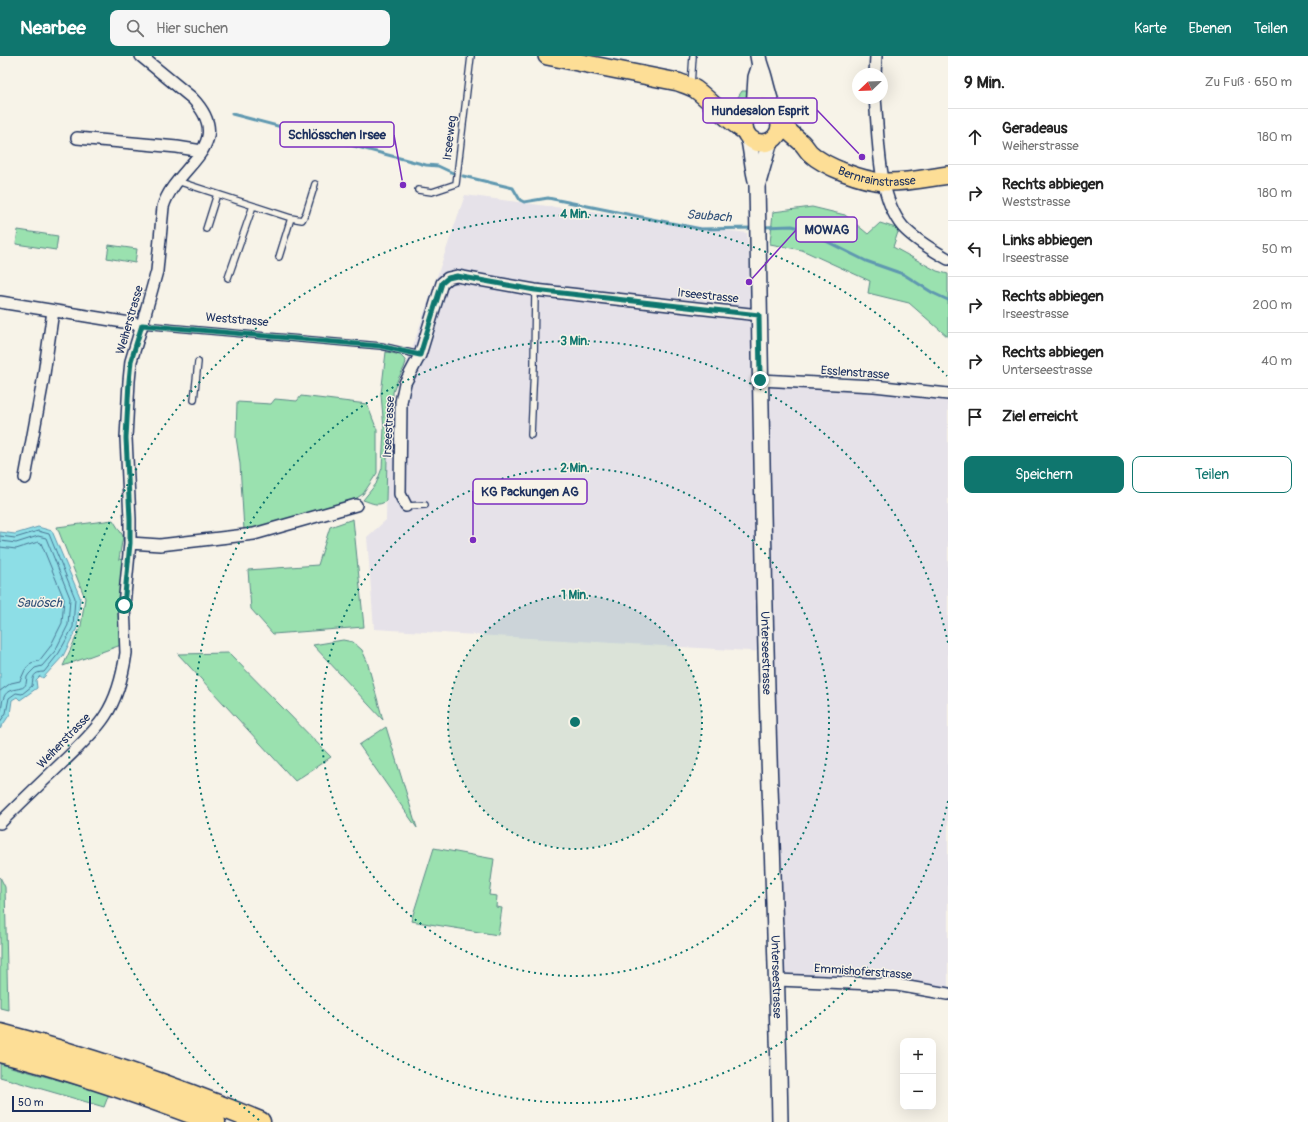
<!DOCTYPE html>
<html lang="de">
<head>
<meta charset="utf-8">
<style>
	body { margin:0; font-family:Pangolin,sans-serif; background:#f6f6f6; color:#222 }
	.controls { position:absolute; right:12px; bottom:12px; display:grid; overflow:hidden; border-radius:8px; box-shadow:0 4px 16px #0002 }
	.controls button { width:36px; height:36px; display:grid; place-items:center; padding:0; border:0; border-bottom:1px solid #e0e0e0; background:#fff; color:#222; font:20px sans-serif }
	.compass { position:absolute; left:852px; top:12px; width:36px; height:36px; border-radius:50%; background:#fff; box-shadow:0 4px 16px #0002; rotate:247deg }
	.scale { position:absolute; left:12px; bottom:10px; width:79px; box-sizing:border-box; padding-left:4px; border:2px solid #1b2f5e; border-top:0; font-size:11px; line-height:14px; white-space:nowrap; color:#1b2f5e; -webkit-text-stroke:3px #f7f3e8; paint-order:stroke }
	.stop { position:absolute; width:12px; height:12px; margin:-9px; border:3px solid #0f766e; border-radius:50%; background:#fff }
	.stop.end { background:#0f766e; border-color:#fff; box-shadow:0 1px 4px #0008 }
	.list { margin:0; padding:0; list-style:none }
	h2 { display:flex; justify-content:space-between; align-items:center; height:52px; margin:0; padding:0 16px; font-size:17px }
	h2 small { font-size:13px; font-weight:400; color:#767676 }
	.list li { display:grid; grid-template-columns:26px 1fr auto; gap:12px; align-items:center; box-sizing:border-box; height:56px; padding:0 16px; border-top:1px solid #e0e0e0 }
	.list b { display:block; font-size:15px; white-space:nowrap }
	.list p { margin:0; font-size:13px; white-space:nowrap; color:#767676 }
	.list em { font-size:13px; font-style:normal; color:#767676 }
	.actions { display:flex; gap:8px; padding:12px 16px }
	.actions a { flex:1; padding:9px 0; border:1px solid #0f766e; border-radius:8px; text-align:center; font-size:14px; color:#0f766e }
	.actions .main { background:#0f766e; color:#fff }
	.icon { flex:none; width:22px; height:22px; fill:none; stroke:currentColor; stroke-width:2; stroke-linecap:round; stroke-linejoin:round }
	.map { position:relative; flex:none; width:948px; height:1066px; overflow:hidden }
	header { display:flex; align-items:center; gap:24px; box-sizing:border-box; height:56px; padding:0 20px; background:#0f766e; color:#fff }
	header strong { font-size:19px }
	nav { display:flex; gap:22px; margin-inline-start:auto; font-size:14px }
	.search { width:280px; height:36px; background:#f6f6f6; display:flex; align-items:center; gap:10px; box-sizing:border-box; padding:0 14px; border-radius:8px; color:#767676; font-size:15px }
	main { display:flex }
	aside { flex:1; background:#fff }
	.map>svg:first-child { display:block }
	.built { fill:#e6e2e9 }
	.green { fill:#9ae1af; stroke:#5a8886 }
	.water { fill:#8ddee6; stroke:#5f98b0 }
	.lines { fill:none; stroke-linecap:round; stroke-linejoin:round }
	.shore { stroke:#497594; stroke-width:1 }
	.stream { stroke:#5f98b0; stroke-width:3 }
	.lane-casing { stroke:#1b2f5e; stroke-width:8 }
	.street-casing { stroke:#1b2f5e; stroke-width:14 }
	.secondary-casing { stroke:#1b2f5e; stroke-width:18 }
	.primary-casing { stroke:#1b2f5e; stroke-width:20 }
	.highway-casing { stroke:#1b2f5e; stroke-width:23 }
	.lane { stroke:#f7f3e8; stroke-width:5.5 }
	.street { stroke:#f7f3e8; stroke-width:11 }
	.secondary { stroke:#f7f3e8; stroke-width:15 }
	.primary { stroke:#fdde96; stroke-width:17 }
	.highway { stroke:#fdde96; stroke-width:20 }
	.route { stroke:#0f766e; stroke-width:5 }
	.ring { fill:none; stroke:#0f766e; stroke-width:2; stroke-dasharray:2 4 }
	.labels { text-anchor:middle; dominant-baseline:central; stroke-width:3; stroke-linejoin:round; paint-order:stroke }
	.street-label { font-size:12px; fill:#1b2f5e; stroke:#f7f3e8 }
	.water-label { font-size:13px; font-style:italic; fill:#325279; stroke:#f7f3e8 }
	.centre { fill:#0f766e; stroke:#f7f3e8; stroke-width:2 }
	.ring-label { font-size:12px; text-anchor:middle; font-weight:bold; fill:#0f766e; stroke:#f7f3e8; stroke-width:3; stroke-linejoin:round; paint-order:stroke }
	.leader { fill:none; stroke:#7b2cbf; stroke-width:1.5 }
	.callout-dot { fill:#7b2cbf; stroke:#f7f3e8; stroke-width:1.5 }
	.callout { fill:#f7f3e8; stroke:#7b2cbf; stroke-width:1.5 }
	.callout-label { font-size:13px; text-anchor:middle; font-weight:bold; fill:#1b2f5e }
</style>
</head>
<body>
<header>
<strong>Nearbee</strong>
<div class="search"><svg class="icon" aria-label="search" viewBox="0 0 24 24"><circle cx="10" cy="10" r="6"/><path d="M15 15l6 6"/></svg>Hier suchen</div>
<nav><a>Karte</a><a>Ebenen</a><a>Teilen</a></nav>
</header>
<main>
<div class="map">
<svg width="948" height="1066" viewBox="0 0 948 1066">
	<rect width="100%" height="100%" fill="#f7f3e8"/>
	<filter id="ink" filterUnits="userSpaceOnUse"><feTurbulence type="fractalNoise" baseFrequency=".025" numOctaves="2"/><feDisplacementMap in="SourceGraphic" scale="8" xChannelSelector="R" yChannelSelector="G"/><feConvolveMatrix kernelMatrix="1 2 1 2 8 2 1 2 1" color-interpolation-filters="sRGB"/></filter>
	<g filter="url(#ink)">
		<path class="built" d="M465,139L747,177L760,324L948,338V937L777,924L767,596L374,573L367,481L386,464L388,362Z"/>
		<path class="green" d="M742,35H752C748,47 746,49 734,47Z
			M812,151L845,159L868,178L880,167L899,173L893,191L937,215L948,218V281L909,247L868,237L870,225L802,194L770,188L773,156Z
			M18,174L58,180L56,194L16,188Z
			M109,189L137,193L135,207L107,202Z
			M386,296L392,297L400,299L404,303L406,306L404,312L398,323L393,336V354L388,362L386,445C378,451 372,447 363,444L376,428L382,412L384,373L381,338Z
			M301,340L367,348L377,374V417L363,438L352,445L268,469L244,474L240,408L236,381L237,346L271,348L275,343L297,345Z
			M353,463L364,571L273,578L251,553L248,514L318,509L330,471Z
			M113,464L123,480L119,503L123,504L121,589L63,610L81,570L85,542L57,471Z
			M343,584L353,586L362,594L367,605L383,664L313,589Z
			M229,597L331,701L295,725L178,598Z
			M386,671L417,772L359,689Z
			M434,792L494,803L489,839L497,840L496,851L502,852L498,879L411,865Z
			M0,821L5,831L8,954L0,952Z
			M0,1008L109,1038L104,1051L0,1021Z"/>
		<path class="water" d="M38,471L52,475L80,541L77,572L63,600L43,622L40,620L36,624L37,632L20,644L17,641L12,644L10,658L0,673V476L15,478Z"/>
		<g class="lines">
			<path class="shore" d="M0,480L15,482L38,475L49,478L75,542L73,571L59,597L44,616C33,616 33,621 32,630L22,638L16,637L9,642L6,657L0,666
				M0,485L16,487L38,480L46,482L70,542L68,569L55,595L42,610L35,612L29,618L27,621L26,628C25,630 23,632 21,632C15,634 7,633 4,641C1,646 3,652 0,657
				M0,491L16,493L38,486L41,487L64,543L62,567L50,591L39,605L31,607L25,614L20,625L11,627L0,635"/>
			<path class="stream" d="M232,58L426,109L438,110L453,117
				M463,120L513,132L520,144L524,146L548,142L701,173L753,172
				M763,171L792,170L800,172L866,205L903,218L933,237L948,244"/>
			<g class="lane-casing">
				<path id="lane" d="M691,29L693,0
					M177,125L291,162L302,164L306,157L315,128
					M418,134L432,136L456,128L471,0
					M206,173L217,138
					M279,201L291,162
					M228,222L253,150
					M142,269L381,290L420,299
					M194,344L198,306
					M531,379L534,310L535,234
					M406,450L425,449"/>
			</g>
			<g class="street-casing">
				<path id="street" d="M875,18L876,0
					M875,42C879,82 877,140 903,171C914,183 934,195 948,203
					M77,82L177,91L202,95
					M0,246L142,269
					M760,324L874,330L948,338
					M25,422L43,325L53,255
					M406,450L400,438L401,346L405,327L420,299L442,227L448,222L457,220L535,234L759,259
					M130,487L160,489L254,478L356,449
					M0,767C21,746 42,726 64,705C78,691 94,677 105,660C117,642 123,618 126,597L124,549L130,487V463L126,382L129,325L131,305L142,269L157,215L163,151C175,109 238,90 192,42L141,0
					M777,924L897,929L948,938"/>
			</g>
			<g class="secondary-casing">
				<g id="secondary">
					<path d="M758,0C759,9 762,13 764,21C767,33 770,44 774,56"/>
					<path d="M754,53L756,21L759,12"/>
					<path id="s1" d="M748,80C752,96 752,112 757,128C761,329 763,530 770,731C774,843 778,954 780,1066"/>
					<path d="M758,127L770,85"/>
				</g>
			</g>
			<g class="primary-casing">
				<g id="primary">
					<path d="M547,0L678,26C683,28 690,30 695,33C713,46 726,64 745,75"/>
					<circle cx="762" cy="69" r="18"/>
					<path id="s2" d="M780,66C786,74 794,80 802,87C805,90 807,94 810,97C825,111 863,125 884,126C905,127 927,122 948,119"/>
				</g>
			</g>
			<g class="highway-casing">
				<path id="highway" d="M0,978C89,1001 175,1031 260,1066
					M0,996C73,1014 144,1039 215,1066"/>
			</g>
			<use href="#lane" class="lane"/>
			<use href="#street" class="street"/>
			<use href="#secondary" class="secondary"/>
			<use href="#primary" class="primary"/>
			<use href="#highway" class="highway"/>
		</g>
	</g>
	<g class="lines" filter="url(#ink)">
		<path class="route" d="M124,549L130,487V463L126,382L129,325L131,305L142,269L380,290L420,299L442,227L448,222L457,220L535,234L759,259L760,324"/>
	</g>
	<circle cx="575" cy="666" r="127" fill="#0f766e" fill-opacity=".12"/>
	<g class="ring">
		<circle cx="575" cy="666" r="127"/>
		<circle cx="575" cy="666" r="254"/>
		<path d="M948 745A381 381 0 1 1 948 587"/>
		<path d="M259 1064A508 508 0 1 1 947 320"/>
	</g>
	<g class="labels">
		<g class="street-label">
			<text transform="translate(450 82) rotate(-83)">Irseeweg</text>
			<text stroke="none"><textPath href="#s2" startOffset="116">Bernrainstrasse</textPath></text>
			<text transform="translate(708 240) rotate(6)">Irseestrasse</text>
			<text transform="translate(130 264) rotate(-74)">Weiherstrasse</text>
			<text transform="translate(237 264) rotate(5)">Weststrasse</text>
			<text transform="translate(855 317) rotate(4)">Esslenstrasse</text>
			<text transform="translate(389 371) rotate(-87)">Irseestrasse</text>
			<text stroke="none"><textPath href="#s1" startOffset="518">Unterseestrasse</textPath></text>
			<text transform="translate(64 685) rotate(-46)">Weiherstrasse</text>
			<text transform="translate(863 916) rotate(4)">Emmishoferstrasse</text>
			<text stroke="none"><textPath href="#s1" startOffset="842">Unterseestrasse</textPath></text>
		</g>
		<g class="water-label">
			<text transform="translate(709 160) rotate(4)">Saubach</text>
			<text x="39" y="547">Sauösch</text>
		</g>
	</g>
	<circle cx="575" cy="666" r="6" class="centre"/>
	<g class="ring-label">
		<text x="575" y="162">4 Min.</text>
		<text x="575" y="289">3 Min.</text>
		<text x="575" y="416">2 Min.</text>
		<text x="575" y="543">1 Min.</text>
	</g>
	<path class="leader" d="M862 101L817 54M403 129L394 79M749 226L796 174M473 484L473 435"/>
	<g class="callout-dot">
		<circle cx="862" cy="101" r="4"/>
		<circle cx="403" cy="129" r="4"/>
		<circle cx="749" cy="226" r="4"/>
		<circle cx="473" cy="484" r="4"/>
	</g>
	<g class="callout">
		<rect x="703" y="42" width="114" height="25" rx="4"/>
		<rect x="280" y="66" width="114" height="25" rx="4"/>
		<rect x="796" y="161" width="61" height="25" rx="4"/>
		<rect x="473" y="423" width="114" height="25" rx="4"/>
	</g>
	<g class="callout-label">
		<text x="760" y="59">Hundesalon Esprit</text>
		<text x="337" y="83">Schlösschen Irsee</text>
		<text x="827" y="178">MOWAG</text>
		<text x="530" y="440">KG Packungen AG</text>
	</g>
</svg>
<div class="controls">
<button>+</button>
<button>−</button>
</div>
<svg class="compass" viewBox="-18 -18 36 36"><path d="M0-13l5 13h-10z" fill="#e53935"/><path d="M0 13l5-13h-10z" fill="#767676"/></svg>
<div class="scale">50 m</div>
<div class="stop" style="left:124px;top:549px"></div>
<div class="stop end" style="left:760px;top:324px"></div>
</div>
<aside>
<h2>9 Min.<small>Zu Fuß · 650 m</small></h2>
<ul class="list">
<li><svg class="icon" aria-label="ahead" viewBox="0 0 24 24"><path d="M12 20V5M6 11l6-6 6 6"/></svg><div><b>Geradeaus</b><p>Weiherstrasse</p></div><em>180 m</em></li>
<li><svg class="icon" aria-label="right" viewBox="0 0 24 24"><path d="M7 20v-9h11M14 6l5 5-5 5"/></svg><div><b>Rechts abbiegen</b><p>Weststrasse</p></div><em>180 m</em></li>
<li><svg class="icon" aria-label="left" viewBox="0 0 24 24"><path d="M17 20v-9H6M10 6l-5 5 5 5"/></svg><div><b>Links abbiegen</b><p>Irseestrasse</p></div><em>50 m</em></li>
<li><svg class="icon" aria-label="right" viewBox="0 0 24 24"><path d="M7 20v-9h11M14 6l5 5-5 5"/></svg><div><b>Rechts abbiegen</b><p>Irseestrasse</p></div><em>200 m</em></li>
<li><svg class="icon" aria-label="right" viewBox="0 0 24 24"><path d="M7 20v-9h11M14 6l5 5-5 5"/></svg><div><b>Rechts abbiegen</b><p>Unterseestrasse</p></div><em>40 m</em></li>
<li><svg class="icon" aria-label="arrive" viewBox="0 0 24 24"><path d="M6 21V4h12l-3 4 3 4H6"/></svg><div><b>Ziel erreicht</b></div></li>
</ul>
<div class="actions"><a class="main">Speichern</a><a>Teilen</a></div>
</aside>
</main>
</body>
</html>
